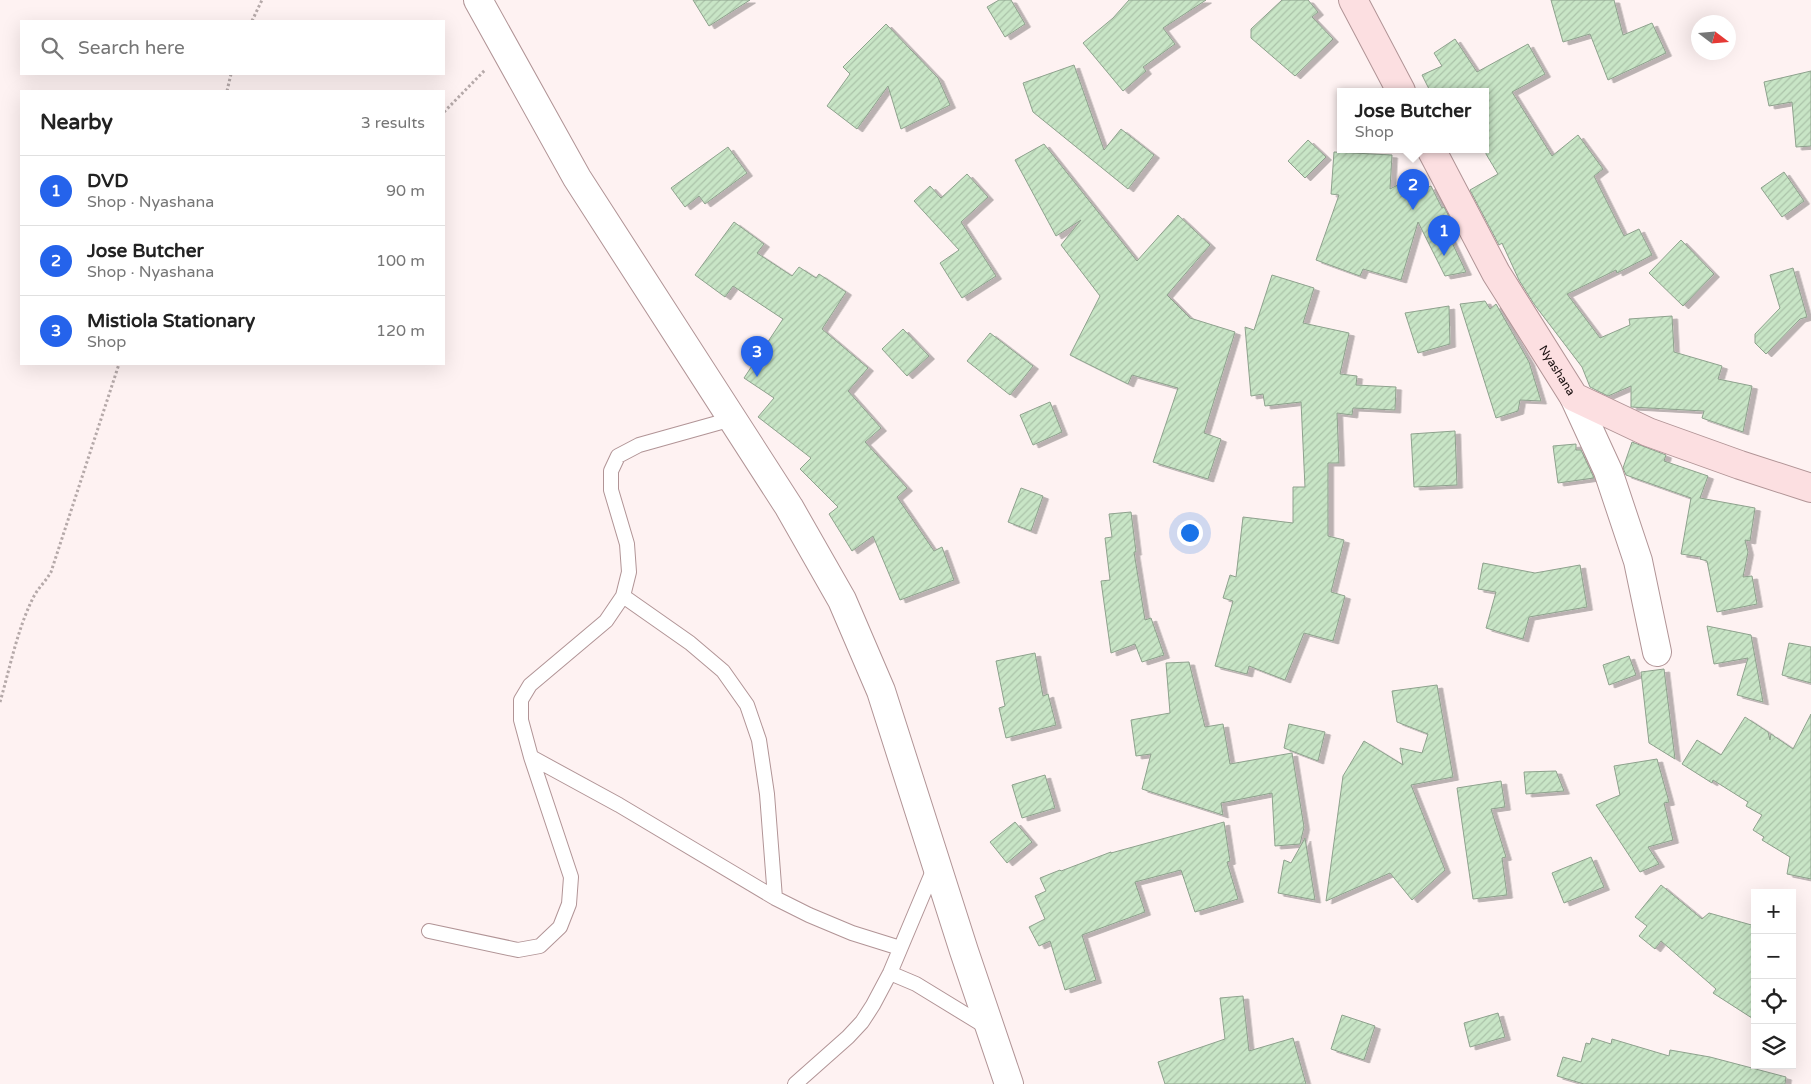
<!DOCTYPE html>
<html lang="en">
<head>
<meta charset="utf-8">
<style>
	body { margin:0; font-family:"Varela Round",sans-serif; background:#f2f2f2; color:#222 }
	.controls { position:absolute; right:15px; bottom:15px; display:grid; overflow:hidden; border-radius:0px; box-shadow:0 5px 20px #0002 }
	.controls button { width:45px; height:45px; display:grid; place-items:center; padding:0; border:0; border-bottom:1px solid #e0e0e0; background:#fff; color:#222; font:25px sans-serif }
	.compass { position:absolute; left:1691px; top:15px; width:45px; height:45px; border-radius:50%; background:#fff; box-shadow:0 5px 20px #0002; rotate:106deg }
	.you { position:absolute; left:1189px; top:532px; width:18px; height:18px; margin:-12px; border:4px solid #fff; border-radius:50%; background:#1a73e8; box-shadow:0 0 0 8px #1a73e833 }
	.badge { display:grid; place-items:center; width:32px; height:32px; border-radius:50%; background:#2563eb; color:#fff; font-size:16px; font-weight:700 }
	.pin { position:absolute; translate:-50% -41px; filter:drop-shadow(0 1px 2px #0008) }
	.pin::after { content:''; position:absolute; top:26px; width:18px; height:15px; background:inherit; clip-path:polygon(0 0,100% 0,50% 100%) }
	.popup { position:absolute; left:1337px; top:88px; width:152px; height:65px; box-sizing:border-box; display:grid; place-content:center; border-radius:0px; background:#fff; filter:drop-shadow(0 1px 4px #0005); font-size:16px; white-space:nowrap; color:#767676 }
	.popup b { font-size:19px; color:#222 }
	.popup::after { content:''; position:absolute; left:50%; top:100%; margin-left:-10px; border:10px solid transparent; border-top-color:#fff }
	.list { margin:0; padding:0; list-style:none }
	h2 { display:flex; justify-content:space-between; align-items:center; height:65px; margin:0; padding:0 20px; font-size:21px }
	h2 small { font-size:16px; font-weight:400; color:#767676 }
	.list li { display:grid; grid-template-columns:32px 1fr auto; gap:15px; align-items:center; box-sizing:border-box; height:70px; padding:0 20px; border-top:1px solid #e0e0e0 }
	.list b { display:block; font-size:19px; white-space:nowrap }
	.list p { margin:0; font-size:16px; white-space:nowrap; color:#767676 }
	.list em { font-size:16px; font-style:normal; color:#767676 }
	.icon { flex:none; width:28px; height:28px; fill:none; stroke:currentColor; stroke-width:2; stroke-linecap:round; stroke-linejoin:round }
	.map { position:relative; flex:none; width:1811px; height:1084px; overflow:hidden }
	.search { position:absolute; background:#fff; box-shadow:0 5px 20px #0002; left:20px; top:20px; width:425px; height:55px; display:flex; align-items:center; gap:12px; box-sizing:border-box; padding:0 18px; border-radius:0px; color:#767676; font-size:19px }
	.panel { position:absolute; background:#fff; box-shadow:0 5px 20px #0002; left:20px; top:90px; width:425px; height:275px; border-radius:0px }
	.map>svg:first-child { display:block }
	.building { fill:url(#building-hatch); stroke:#8ea18d; filter:url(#shadow) }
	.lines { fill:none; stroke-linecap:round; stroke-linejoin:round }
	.lane-casing { stroke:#b19496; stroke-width:16 }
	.street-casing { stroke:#b19496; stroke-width:30 }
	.secondary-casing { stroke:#b19496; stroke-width:30 }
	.path { stroke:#b5a9a9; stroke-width:3; stroke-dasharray:2.5 2.5; stroke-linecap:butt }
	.lane { stroke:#fff; stroke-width:14 }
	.street { stroke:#fff; stroke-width:28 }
	.secondary { stroke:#fcdfe1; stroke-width:28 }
	.labels { text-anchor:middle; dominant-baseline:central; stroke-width:5; stroke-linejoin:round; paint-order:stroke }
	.street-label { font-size:12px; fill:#180e0e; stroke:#fef2f2 }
</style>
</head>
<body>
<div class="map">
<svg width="1811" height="1084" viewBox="0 0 1811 1084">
	<defs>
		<pattern id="building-hatch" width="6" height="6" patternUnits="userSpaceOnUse" patternTransform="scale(1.25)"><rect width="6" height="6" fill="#c8e5c6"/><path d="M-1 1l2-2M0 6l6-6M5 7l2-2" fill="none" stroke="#abc3a9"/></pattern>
		<filter id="shadow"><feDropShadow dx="5.5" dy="3" stdDeviation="0" flood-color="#0004"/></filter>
	</defs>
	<rect width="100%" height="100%" fill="#fef2f2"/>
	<path class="building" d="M693,0H750L709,26Z
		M999,0H1011L1025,24L1005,37L987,7Z
		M1129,0H1206L1163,28L1175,44L1143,67L1146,71L1123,91L1083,43L1113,18Z
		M1282,0H1308L1318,12L1312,17L1333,39L1295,76L1251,38V29Z
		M1551,0H1614L1623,35L1652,23L1666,53L1608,80L1590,34L1563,42Z
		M886,24L938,78L950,105L901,129L888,86L857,129L827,106L850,74L843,67Z
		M1455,39L1477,72L1528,44L1545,74L1512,92L1552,156L1578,135L1603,169L1594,176L1624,236L1639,229L1652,255L1617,273L1616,270L1567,294L1600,338L1630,325L1629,319L1672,316L1674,352L1722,366L1718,379L1752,386L1743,432L1702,418L1704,411L1631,407V386L1608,396L1590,387L1582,367L1534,304L1519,280L1502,243L1499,245L1470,190L1498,174L1486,154V91H1430L1422,75L1442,66L1434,53Z
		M1074,65L1104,150L1121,129L1154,155L1128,189L1033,112L1023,83Z
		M1811,71V146L1796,147L1792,102L1769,106L1764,82Z
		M1308,140L1326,157L1305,178L1288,161Z
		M1044,144L1137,261L1178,215L1210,245L1167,295L1190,318L1235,332L1204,433L1221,439L1208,479L1153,462L1178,388L1132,375L1128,384L1070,355L1100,296L1061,245L1081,220L1056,236L1015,160Z
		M728,147L747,173L705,204L699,196L685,207L671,188Z
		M1334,152L1392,155L1390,189L1411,178L1418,191L1431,186L1442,208L1444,207L1455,228L1447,232L1466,272L1445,276L1418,222L1401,280L1363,269L1360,276L1316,260L1339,195L1331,194Z
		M1784,172L1804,201L1782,217L1761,188Z
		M967,174L988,197L961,222L996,276L962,298L940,263L959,250L914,201L930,186L941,198Z
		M734,222L764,244L757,253L792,276L799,267L816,278L819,274L846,292L822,329L868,368L848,391L881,428L865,442L907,488L897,497L934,551L942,547L954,580L900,600L873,536L852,551L829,514L838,507L800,469L811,458L758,417L774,398L744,378L783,319L733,286L725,297L695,275Z
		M1681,240L1714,274L1683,306L1649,273Z
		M1793,268L1807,317L1800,319L1766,354L1755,343V334L1780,308L1770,275Z
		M1272,275L1314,288L1303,323L1349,333L1340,374L1357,376L1356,385L1396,387L1395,410L1353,408L1352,415L1337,413L1339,463H1328V536L1344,540L1331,592L1345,596L1333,641L1304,633L1285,680L1249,666L1247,674L1215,666L1233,601L1223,598L1230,575L1236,577L1243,517L1293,523V487H1305L1301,402L1265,406L1263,394L1251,396L1245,327L1254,330Z
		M1485,301L1490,309L1496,304L1529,362L1541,401L1520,400L1518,411L1496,418L1460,304Z
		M1449,306L1450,344L1418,353L1405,313Z
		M903,329L929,356L907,376L882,349Z
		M990,333L1033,366L1010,395L967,361Z
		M1050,402L1062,432L1033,445L1020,415Z
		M1455,431L1457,485L1414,487L1411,434Z
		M1632,442L1666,455L1664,461L1708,476L1700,498L1755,508L1750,541L1745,540L1748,552L1743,577L1752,576L1757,604L1717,612L1707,561L1700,559L1701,557L1681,554L1691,498L1626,475L1623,468Z
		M1576,444V450H1581L1594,478L1558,483L1553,446Z
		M1021,488L1043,496L1031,531L1008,522Z
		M1131,512L1136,552H1134L1145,620L1151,618L1164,655L1142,662L1135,644L1111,653L1101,581L1110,580L1105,538L1112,537L1109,514Z
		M1483,563L1535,573L1580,565L1587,607L1529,617L1523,639L1486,628L1496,592L1478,589Z
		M1707,626L1751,635L1763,702L1737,695L1748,658L1714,664Z
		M1789,643L1811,647V683L1782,675Z
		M1035,653L1043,696L1048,694L1056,725L1006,738L999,708L1005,706L996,661Z
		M1629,656L1636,675L1609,685L1603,665Z
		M1189,662L1205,727L1223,724L1230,764L1292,753L1304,827L1300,844L1275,846L1272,793L1221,803L1223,815L1142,789L1151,754L1136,756L1131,720L1170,713L1166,663Z
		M1664,669L1675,759L1649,743L1641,672Z
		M1437,685L1453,777L1411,785L1445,870L1412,900L1390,873L1326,901L1343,776L1364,741L1403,765L1400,748L1422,753L1428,734L1397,722L1392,691Z
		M1811,714V879L1787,874L1790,857L1762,840L1764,837L1753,830L1762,815L1746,806L1748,802L1713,780L1712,783L1682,764L1697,740L1721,755L1745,717L1768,732L1770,740L1771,734L1793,749Z
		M1289,724L1325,732L1318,761L1284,748Z
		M1657,759L1669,802L1664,803L1673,840L1648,847L1659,864L1640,872L1596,805L1620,795L1614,766Z
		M1556,771L1564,791L1526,794L1524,772Z
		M1045,775L1055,808L1022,818L1012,785Z
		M1501,781L1505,807L1491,809L1506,857L1502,858L1507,895L1473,899L1457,788Z
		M1015,822L1032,842L1007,863L990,842Z
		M1224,822L1230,861L1227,862L1238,899L1195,912L1181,870L1135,882L1145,912L1082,935L1096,980L1065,990L1050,941L1039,946L1029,927L1045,919L1035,896L1046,891L1040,878L1060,870L1061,871L1111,852V853Z
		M1305,838L1315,900L1278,893L1284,860L1291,863Z
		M1591,857L1604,887L1564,903L1552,873Z
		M1661,885L1702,919L1709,913L1755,926V1020L1713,993L1716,989L1661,941L1655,949L1639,936L1647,926L1635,917Z
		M1243,996L1249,1051L1293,1038L1306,1084H1165L1158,1062L1225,1039L1220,998Z
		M1498,1013L1505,1037L1470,1047L1464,1023Z
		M1342,1015L1375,1026L1364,1060L1331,1049Z
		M1592,1038L1611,1044L1612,1039L1669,1056L1670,1050L1710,1057L1786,1077L1785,1084H1584L1557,1076L1563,1057L1581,1062L1586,1043L1590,1044Z"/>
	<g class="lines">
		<g class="lane-casing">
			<path id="lane" d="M623,596L690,643L723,671L747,705L759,740L767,794L775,898
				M531,757L619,805L775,898L809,915L852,933L900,948
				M429,931L518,950L540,946L560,927L569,904L571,877L531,757L521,720V700L530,685L606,621L623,596L629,572L627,544L611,490V471L618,456L639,445L732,419
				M890,973L916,984L988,1028
				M795,1084L848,1037L862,1022L873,1005L890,973L935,866"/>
		</g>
		<g class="street-casing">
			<path id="street" d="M478,0L577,178L789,507L842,600L881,691L964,951L1009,1084
				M1574,397L1608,471L1638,561L1657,652"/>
		</g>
		<g class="secondary-casing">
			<g id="secondary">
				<path d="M1353,0L1401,91"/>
				<path id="s1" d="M1431,149L1496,273L1574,397L1648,432L1740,465L1811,488"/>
			</g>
		</g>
		<path class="path" d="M252,21L262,0
			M227,91L231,74
			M444,112L485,70
			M0,702C10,668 17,630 33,598C38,588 46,581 51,572L119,364"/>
		<use href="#lane" class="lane"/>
		<use href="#street" class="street"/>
		<use href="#secondary" class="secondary"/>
	</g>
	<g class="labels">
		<g class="street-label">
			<text stroke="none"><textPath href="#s1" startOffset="255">Nyashana</textPath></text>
		</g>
	</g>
</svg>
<div class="controls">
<button>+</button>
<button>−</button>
<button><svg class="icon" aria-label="locate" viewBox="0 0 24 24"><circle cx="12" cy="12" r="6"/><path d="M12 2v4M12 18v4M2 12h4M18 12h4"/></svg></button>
<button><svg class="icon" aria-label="layers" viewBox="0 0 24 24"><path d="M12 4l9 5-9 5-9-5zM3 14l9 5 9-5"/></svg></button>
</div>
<svg class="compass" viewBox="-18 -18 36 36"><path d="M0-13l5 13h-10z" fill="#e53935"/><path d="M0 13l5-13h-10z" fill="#767676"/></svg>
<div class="you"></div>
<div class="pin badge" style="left:1444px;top:256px">1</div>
<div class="pin badge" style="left:1413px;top:210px">2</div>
<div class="popup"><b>Jose Butcher</b>Shop</div>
<div class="pin badge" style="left:757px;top:377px">3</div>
<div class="search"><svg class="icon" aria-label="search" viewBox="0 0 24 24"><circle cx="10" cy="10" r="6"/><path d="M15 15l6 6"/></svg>Search here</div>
<section class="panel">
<h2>Nearby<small>3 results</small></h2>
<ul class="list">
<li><span class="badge">1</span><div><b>DVD</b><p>Shop · Nyashana</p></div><em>90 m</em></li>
<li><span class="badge">2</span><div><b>Jose Butcher</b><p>Shop · Nyashana</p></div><em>100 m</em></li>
<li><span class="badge">3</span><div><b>Mistiola Stationary</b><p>Shop</p></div><em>120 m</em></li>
</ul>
</section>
</div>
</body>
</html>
